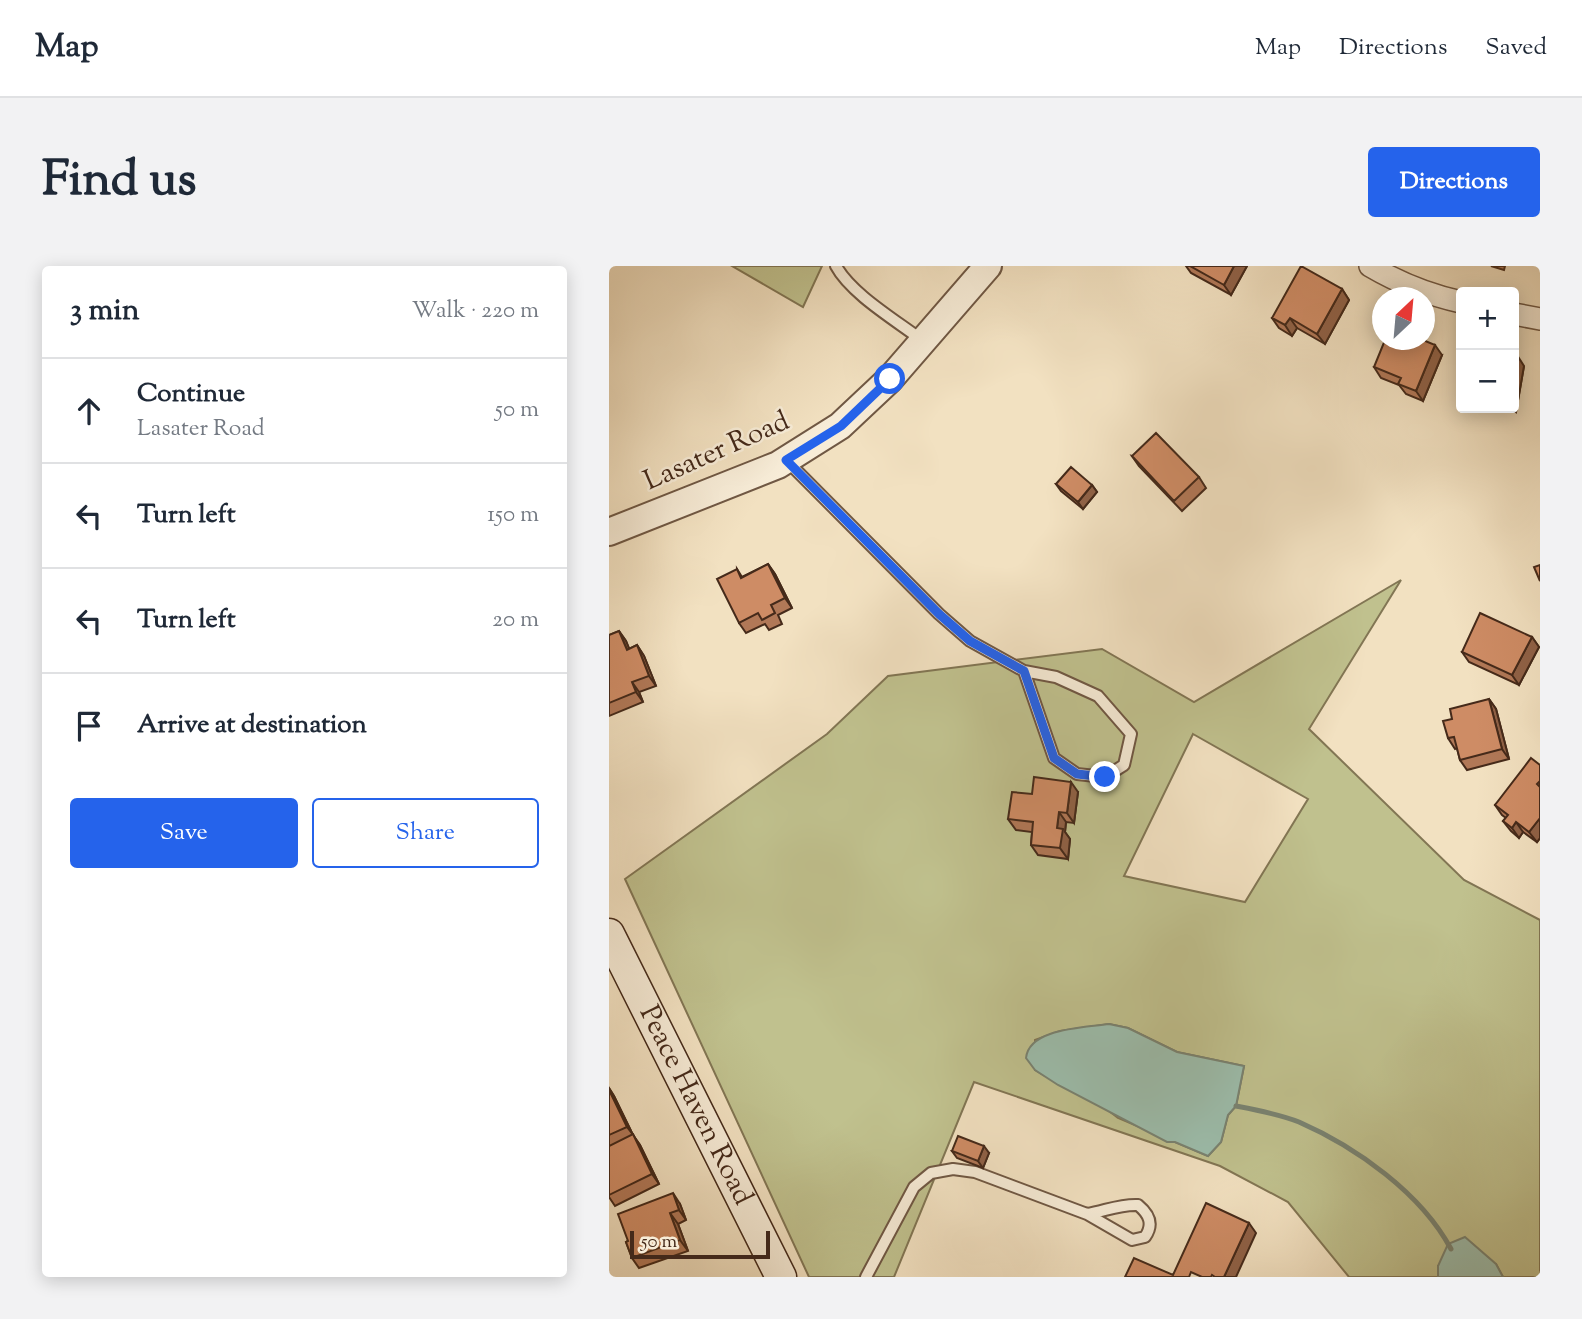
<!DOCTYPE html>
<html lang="en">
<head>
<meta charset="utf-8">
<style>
	body { margin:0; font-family:"Sorts Mill Goudy",serif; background:#f2f2f3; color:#1f2937 }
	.controls { position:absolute; right:21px; top:21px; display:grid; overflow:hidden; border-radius:7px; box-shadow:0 4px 18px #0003 }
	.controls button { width:63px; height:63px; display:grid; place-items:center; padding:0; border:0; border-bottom:2px solid #e0e1e3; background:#fff; color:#1f2937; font:35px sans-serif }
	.compass { position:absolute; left:763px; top:21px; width:63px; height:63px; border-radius:50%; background:#fff; box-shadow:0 4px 18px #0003; rotate:26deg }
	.scale { position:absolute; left:21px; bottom:18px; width:140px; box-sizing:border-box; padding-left:7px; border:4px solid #452a1a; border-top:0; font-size:19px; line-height:24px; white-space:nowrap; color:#452a1a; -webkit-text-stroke:5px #f7ecd7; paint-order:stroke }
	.stop { position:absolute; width:21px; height:21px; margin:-16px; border:5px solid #2563eb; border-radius:50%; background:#fff }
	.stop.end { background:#2563eb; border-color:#fff; box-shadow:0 2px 7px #0008 }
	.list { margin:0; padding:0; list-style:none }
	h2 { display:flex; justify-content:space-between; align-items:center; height:91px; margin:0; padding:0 28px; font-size:30px }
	h2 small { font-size:23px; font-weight:400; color:#747a83 }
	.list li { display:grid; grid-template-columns:46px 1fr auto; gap:21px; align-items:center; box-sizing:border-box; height:105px; padding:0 28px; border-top:2px solid #e0e1e3 }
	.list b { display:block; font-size:26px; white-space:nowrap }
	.list p { margin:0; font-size:23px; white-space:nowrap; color:#747a83 }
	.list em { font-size:23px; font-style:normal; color:#747a83 }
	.actions { display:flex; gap:14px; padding:21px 28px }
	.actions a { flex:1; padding:16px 0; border:2px solid #2563eb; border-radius:7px; text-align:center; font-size:24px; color:#2563eb }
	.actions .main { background:#2563eb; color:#fff }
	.icon { flex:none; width:38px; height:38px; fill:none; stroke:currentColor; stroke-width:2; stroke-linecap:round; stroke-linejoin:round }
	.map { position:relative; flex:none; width:931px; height:1011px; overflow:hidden; border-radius:7px }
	header { display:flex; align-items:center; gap:42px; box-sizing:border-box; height:98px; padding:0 35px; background:#fff; border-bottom:2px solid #e0e1e3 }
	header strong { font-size:33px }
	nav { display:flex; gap:38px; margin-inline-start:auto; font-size:24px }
	.intro { display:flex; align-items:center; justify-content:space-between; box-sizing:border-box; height:168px; padding:0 42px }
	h1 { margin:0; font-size:49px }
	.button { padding:18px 32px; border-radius:7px; background:#2563eb; color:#fff; font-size:24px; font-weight:700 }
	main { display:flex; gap:42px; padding:0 42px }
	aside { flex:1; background:#fff; border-radius:7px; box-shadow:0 4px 18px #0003 }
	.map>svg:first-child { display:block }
	.green { fill:#c0c18e; stroke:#827654; stroke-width:2; fill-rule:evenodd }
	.water { fill:#9cbead; stroke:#798372; stroke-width:2 }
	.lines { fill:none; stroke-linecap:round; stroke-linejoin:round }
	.stream { stroke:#798372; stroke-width:5 }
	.service-casing { stroke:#705844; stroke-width:14 }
	.minor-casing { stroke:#705844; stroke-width:24 }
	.tertiary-casing { stroke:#705844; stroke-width:30 }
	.secondary-casing { stroke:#452a1a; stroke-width:33 }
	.service { stroke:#f7ecd7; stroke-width:10 }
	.minor { stroke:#f7ecd7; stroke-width:21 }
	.tertiary { stroke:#f7ecd7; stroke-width:26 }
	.secondary { stroke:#f7ecd7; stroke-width:30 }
	.wall { fill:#b17857; stroke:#452a1a; stroke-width:2 }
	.shaded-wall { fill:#906247; stroke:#452a1a; stroke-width:2 }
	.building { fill:#ce8c65; stroke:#452a1a; stroke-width:2 }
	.route { stroke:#2563eb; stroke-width:9 }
	.labels { text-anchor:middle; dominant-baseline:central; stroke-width:5; stroke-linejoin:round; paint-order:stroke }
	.street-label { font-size:28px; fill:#452a1a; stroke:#f7ecd7 }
</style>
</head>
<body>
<header>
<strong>Map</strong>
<nav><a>Map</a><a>Directions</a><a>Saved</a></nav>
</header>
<div class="intro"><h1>Find us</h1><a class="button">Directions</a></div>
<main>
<aside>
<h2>3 min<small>Walk · 220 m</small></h2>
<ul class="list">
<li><svg class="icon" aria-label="ahead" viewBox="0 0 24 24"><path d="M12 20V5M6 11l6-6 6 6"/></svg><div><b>Continue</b><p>Lasater Road</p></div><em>50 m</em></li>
<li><svg class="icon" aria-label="left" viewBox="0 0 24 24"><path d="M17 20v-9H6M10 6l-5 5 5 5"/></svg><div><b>Turn left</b></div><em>150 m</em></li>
<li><svg class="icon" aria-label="left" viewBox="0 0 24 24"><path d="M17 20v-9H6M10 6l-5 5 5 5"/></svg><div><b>Turn left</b></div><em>20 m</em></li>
<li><svg class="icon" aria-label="arrive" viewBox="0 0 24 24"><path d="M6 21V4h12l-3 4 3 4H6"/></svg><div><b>Arrive at destination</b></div></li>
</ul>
<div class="actions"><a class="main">Save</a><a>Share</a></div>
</aside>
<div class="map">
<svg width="931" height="1011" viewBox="0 0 931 1011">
	<rect width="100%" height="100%" fill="#f2e1c1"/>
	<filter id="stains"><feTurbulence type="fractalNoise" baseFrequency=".00286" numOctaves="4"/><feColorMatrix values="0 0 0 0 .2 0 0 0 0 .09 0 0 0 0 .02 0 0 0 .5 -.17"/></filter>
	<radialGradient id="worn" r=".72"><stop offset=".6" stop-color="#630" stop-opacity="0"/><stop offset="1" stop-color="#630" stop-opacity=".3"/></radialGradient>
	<path class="green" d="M123,0H213L194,41Z
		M792,314L700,463L855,614L931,654V1011H894L887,998L829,1000V1011H740L679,936L611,900L365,816L285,1011H200L16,613L218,468L279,410L493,383L585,436ZM584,468L699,533L636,636L515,610ZM500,758L519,762L568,786L635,800L627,840L619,849L612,876L599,890L509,852C485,832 453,821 426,804V774L451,765Z"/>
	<path class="water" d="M500,758L519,762L568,786L635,800L627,840L619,849L612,876L599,890L566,876H558L449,819L426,804L417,792C420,762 475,762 500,758Z
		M856,971L887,998L894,1011H829V1000L839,978Z"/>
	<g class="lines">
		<path class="stream" d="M627,840C648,844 670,848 690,856C747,881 812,927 842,983"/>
		<g class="service-casing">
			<path id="service" d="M227,0C242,28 288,55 314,75
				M177,194L330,348L361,375L415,405L447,411L489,430L522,468L515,499L496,511L468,508L445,492L415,405
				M257,1011L305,921L322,907L344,903L366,906L478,948L523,974L536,971C545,958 540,948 529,939C511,938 496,945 478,948"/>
		</g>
		<g class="minor-casing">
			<path id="minor" d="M761,0C790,17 820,29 852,36
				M905,48L931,53"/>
		</g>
		<g class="tertiary-casing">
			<path id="tertiary" d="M0,266L169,199L231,160L281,113L379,0"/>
		</g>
		<g class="secondary-casing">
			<g id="secondary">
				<path id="s1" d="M0,668L172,1011"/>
			</g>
		</g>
		<use href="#service" class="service"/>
		<use href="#minor" class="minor"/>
		<use href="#tertiary" class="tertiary"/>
		<use href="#secondary" class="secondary"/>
	</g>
	<path class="wall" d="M577,0H638L622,29L582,7Z
		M882,0H896L895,4Z
		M733,23L740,34L716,78L688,62L683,70L670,62L663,52Z
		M833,89L814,135L797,128L790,119L772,112L765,101Z
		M915,100L907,146L882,142H905Z
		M523,190L590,211L597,222L573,245L530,200Z
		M447,218L483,219L488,226L474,243L452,225Z
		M159,298L166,308L183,342L169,349L173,358L160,364L156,358L137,367L130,357L128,303L133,311Z
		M10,365L17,375L20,383L28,379L35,390L47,420L30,426L34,436L0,450V369Z
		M923,371L930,381L910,419L860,396L853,386Z
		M880,433L887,443L900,493L858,504L851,494L848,482L846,483L839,472L843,453Z
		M931,499V572L928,576L914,566L910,572L902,565L894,555L897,552L893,549L886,539Z
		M469,526L465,557L457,556L456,566L461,573L459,593L429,589L422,579L423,566L407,564L399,553L423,528Z
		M0,822L5,830L24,869L31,879L50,918L6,940L0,931Z
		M343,885L380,887L374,902L348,892Z
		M71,938L77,954L69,958L79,985L30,1002L23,992L17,976Z"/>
	<path class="shaded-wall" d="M625,0H638L622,29L615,19Z
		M733,23L740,34L716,78L708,68Z
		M681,52L688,62L683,70L676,59Z
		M826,79L833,89L814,135L807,125Z
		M908,89L915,100L907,146L903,142H905V107Z
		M483,219L488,226L474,243L469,236Z
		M159,298L166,308L183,342L176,332Z
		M10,365L17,375L25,394L18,384Z
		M923,371L930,381L910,419L903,409Z
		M28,379L35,390L47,420L40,410Z
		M23,416L30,426L34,436L27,426Z
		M880,433L887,443L900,493L893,483Z
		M462,516L469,526L465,557L458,547Z
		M450,546L457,556L456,566L461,573L459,593L451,582L448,562Z
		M931,552V572L928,576L920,566Z
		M907,556L914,566L910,572L903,562Z
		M0,822L5,830L24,869L31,879L50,918L43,908L25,870L18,861Z
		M375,880L380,887L374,902L369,895Z
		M64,927L71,938L77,954L70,944Z
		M61,947L69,958L79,985L71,974Z
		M640,957L647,967L627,1011H615Z"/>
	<path class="building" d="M581,0H625L615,19Z
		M692,0L733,23L708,68L681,52L676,59L663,52Z
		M776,74H814L826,79L807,125L789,118L792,112L765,101Z
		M905,89H908L905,107Z
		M547,167L590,211L565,235L523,190Z
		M462,201L483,219L469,236L447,218Z
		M159,298L176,332L162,339L166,347L153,354L149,347L130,357L108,313L128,303L132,312Z
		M931,299V315L925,301Z
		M871,347L923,371L903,409L853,386Z
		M10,365L18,384L28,379L40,410L23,416L27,426L0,437V369Z
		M880,433L893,483L851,494L845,471L839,472L834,455L843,453L841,443Z
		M922,492L931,499V515L928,518L931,521V552L920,566L907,556L903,562L894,555L899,549L886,539Z
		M425,511L462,516L458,547L450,546L448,562L454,563L451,582L422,579L424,556L399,553L403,526L423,528Z
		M0,824L18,861L0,869Z
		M24,868L43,908L0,929V880Z
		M349,870L375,880L369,895L343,885Z
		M64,927L70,944L61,947L71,974L23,992L17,976L19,975L9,948Z
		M597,937L640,957L615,1011H606L603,1009L602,1011H593L582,1006L580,1011H516L525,992L564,1009Z"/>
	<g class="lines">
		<path class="route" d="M281,113L232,160L177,194L330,348L361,375L415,405L445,492L468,508L496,511"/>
	</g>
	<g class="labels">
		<g class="street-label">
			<text transform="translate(108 186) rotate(-24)">Lasater Road</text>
			<text stroke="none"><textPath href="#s1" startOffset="192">Peace Haven Road</textPath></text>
		</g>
	</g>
	<rect width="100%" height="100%" filter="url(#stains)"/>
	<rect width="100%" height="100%" fill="url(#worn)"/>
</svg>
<div class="controls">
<button>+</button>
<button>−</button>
</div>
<svg class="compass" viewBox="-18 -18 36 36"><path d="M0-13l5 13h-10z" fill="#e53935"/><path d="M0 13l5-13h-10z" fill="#747a83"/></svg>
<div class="scale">50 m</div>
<div class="stop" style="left:281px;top:113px"></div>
<div class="stop end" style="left:496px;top:511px"></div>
</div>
</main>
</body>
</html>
